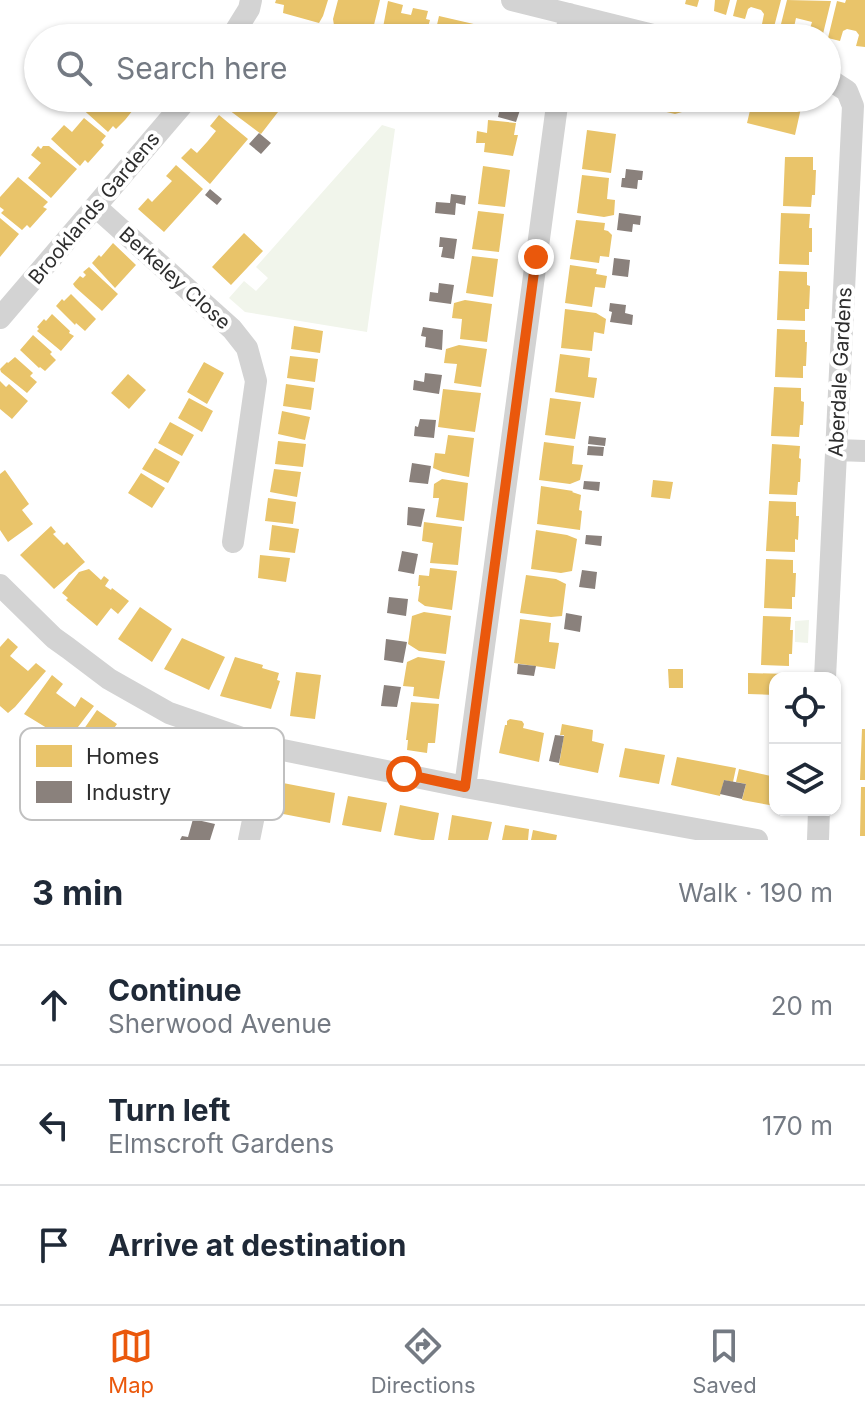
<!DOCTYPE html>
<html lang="en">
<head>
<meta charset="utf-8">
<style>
	body { margin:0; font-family:Inter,sans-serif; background:#f6f6f7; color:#1f2937 }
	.controls { position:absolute; right:24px; bottom:24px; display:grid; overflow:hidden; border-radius:16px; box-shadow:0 2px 6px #0004 }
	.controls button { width:72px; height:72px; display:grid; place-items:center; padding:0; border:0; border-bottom:2px solid #e0e1e3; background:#fff; color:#1f2937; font:40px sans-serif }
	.stop { position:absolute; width:24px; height:24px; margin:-18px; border:6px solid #ea580c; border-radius:50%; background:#fff }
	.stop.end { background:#ea580c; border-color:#fff; box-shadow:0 2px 8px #0008 }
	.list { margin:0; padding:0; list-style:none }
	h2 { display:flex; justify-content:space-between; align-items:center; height:104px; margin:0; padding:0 32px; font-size:34px }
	h2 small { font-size:26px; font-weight:400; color:#747a83 }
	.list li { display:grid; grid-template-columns:52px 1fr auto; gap:24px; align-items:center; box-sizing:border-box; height:120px; padding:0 32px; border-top:2px solid #e0e1e3 }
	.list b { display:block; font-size:30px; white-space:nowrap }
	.list p { margin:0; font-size:26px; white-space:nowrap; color:#747a83 }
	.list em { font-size:26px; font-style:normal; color:#747a83 }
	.icon { flex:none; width:44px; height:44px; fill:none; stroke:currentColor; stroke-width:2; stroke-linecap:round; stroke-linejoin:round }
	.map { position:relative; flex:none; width:865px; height:840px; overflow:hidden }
	.search { position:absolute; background:#fff; box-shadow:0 2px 6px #0004; left:24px; right:24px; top:24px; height:88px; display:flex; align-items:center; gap:20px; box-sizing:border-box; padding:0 28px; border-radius:44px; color:#747a83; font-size:30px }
	.sheet { height:464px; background:#fff }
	nav { display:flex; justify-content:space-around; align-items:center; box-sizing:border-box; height:112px; border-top:2px solid #e0e1e3; background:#fff; font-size:22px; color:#747a83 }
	nav a { display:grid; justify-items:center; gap:4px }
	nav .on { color:#ea580c }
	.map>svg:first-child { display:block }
	.grass { fill:#f1f5eb }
	.homes { fill:#e9c46a }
	.industry { fill:#8a817c }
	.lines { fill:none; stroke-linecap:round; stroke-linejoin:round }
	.street { stroke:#d3d3d3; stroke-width:22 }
	.route { stroke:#ea580c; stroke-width:10 }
	.labels { text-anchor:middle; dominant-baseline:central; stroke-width:8; stroke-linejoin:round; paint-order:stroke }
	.street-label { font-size:20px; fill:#2e2e2e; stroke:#fff }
	.key { fill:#fff; stroke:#c0c0c0; stroke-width:2 }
	.key-label { font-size:22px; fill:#2e2e2e }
</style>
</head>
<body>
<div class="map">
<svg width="865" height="840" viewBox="0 0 865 840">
	<rect width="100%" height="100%" fill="#fff"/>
	<path class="grass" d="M382,125L395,129L367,332L245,312L229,298L244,281L256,291L268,278L256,267Z
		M809,620L808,643L795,642V621Z"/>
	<path class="homes" d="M276,0H328L323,16L319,23L283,13L284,5L275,3Z
		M338,0H380L373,29L352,24L350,34L335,32L333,19Z
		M686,0H699L697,7L685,4Z
		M715,0H730L726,15L714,11Z
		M737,0H781L774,27L762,24L764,14L761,10L751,7L748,9L745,19L733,16Z
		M787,0L831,1L822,38L808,35L812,22L796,18L793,32L780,28Z
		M846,0H865V47L856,46L859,35L856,31L847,29L843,31L840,41L828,38L837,1L845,3Z
		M388,1L403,5L401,13L411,15L413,8L428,11L426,19L430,20L425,38H381Z
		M439,16L478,25L475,38H434Z
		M490,29L508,33L509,38H486L487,31Z
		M84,98H140L131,108L133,110L125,120L116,129L113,126L108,132L78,105Z
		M232,98L239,101L241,98H260L278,112L261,134L225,107Z
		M653,98H685L682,112L675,114L658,110L660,101Z
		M753,98H773L790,102V105L801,108L795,135L747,123Z
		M219,115L248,139L210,184L181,158L191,148L197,153L207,142L216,131L210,126Z
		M84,118L106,136L101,142L104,145L88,163L85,160L80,166L51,139L64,125L72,132Z
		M488,120L516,123L514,135H518L513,156L484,152L485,143H476L477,131L487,133Z
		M587,130L616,134L611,173L582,169Z
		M38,146L41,149L43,146H49L77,169L51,198L28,178L41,163L31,155Z
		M785,157H813V170H816L815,195H812L811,207L783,206Z
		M176,165L203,189L164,232L138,209L148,198L152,202L172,181L166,176Z
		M483,166L510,170L505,207L478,204Z
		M582,175L609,178L607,199L615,200L614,215L604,217L577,213Z
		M18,177L48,202L43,207L47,209L30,228L27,225L22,230L1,213L4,210L0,207V197Z
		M478,211L504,214L499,252L472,249Z
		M781,213L810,214L809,228H812V252H809V265L779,264Z
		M0,218L19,234L0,257Z
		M576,220L605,223L604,230L608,231L612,235L609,257L600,256L599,263L570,259Z
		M244,233L263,251L231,285L212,267Z
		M113,243L136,265L115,288L92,263L99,255L101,257Z
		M472,256L498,259L493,297L466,293Z
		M570,265L597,269L596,274L607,276L605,288L595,287L592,307L565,303Z
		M89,267L118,294L102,311L75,287L73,284L80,276L83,278L86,275L83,272Z
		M779,271L807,272V285L810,286L809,309H805V321L777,320Z
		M71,294L96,319L85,331L76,323L75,325L56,306L62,299L64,301Z
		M465,300L492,304L487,342L460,339L462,319L452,318L454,303Z
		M565,309L596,313L606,319L604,334L594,332L592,351L561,348Z
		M52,314L70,331L69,333L74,336L61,351L37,331L39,329L37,327L44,319L46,321Z
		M294,326L323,331L320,353L291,349Z
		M777,329L805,330V342H807L806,366H803V378L775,377Z
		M33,335L52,352L50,354L56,360L45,371L40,367L39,368L20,350Z
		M459,345L487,349L481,387L454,383L457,364L444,363L446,349Z
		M560,354L590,358L588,377L597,378L594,398L555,392Z
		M290,356L318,359L315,382L287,378Z
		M15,357L33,373L30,376L37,382L27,393L1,372L0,369L7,362L8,363Z
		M204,362L224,373L207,404L187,392Z
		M128,374L146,390L129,409L111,393Z
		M0,381L6,387L9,384L28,401L12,419L0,409Z
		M286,384L314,388L311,410L283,406Z
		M774,387L801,388V401L804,402L803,425H800L799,437L771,436Z
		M443,389L481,393L475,432L438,427Z
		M189,398L213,411L202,432L178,418Z
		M550,398L581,402L575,439L545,435Z
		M282,411L310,417L305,440L278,434Z
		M170,422L194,435L182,456L158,443Z
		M448,435L474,438L469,477L443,472L433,468L435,453L445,454Z
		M278,441L306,444L303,467L275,464Z
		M544,442L574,446L572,464L583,465L580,480L570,484L539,480Z
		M772,444L800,446L799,458L801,459L800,482H798L797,495L769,494Z
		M155,448L180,462L168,483L142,469Z
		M274,469L301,472L297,497L270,492Z
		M5,470L29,504L22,510L33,524L8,542L0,530V474Z
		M141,473L165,488L152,508L128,493Z
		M442,479L468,483L464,521L436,517L439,498H433L434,484Z
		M653,480L673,482L670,499L651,497Z
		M541,486L573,491L572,492L581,495L579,510L582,511L580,530L537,524Z
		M268,498L296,502L293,524L265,521Z
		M769,501L796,502V516H799L798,540L795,539V552L766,551Z
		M424,522L462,527L458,565L430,563L433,543L422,541Z
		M272,525L299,529L295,553L269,550Z
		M51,526L56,532L53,534L64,545L67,542L85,562L54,589L20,555Z
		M536,530L567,535L577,539L572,571L561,573L531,569Z
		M260,555L290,558L286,582L258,578Z
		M766,559L793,560V573H796L795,597H792V609L764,608Z
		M430,568L457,571L452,610L425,606L418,601L420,586H418L419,575L429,576Z
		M89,569L101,580L104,576L109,580L105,586L111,590L112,588L129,601L118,614L111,608L97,626L66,600L68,598L62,593L79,572Z
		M526,575L556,579L566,584L562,616L551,617L520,613Z
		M140,607L172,629L152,662L118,639Z
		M424,612L451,616L446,654L419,651L408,644L412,616Z
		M763,616L791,617L790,630H793L792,654H789V666L761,665Z
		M520,619L551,623L549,642L559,643L555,669L514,663Z
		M8,638L18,647L10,656L28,671L36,663L46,671L15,707L8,713L0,706V647Z
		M182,638L225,657L209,690L164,669Z
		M235,657L263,665L262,668L279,673L277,680L280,681L271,709L220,696Z
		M418,657L445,661L439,699L413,696L414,687L403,686L407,662Z
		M668,669H683V688H669Z
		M296,672L321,675L315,719L290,716Z
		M748,673L788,674V678H775V695L748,694Z
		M52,675L63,684L56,693L75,707L81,697L94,706L65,744L54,735L55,733L24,714Z
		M411,702L439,704L435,743H428L427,753L407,750L408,740H406Z
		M97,710L117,724L92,760L85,755L79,764L66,755Z
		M510,719L522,721L524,724L523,728L544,733L539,762L499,753L505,725H507V721Z
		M562,724L593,730L592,741L604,744L598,773L559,765L564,735H560Z
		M862,729H865V780H860Z
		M625,748L665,755L659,784L619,777Z
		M677,757L736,768L733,782L724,780L720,796L671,785Z
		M739,769L775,777V806L742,800L746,784L736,782Z
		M283,783L335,793L330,823L278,813Z
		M861,787H865V836H860Z
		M348,796L387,803L381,832L342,825Z
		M400,805L439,813L434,840H422L394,835Z
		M452,815L492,822L488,840H448Z
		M505,825L529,829L528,840H502Z
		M533,830L557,835L556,840H531Z"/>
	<path class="industry" d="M201,30L209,35L207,38H196Z
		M689,98H745L741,112Z
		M502,100L521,107L516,122L498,117Z
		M259,133L271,143L261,154L249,144Z
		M626,169L643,171L642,180H638L637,189L621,187L622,178H625Z
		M210,189L222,199L217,205L205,195Z
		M451,194L466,196L465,205L456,203L455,215L435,213L436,202L450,203Z
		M619,213L641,216L640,225L633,224L632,232L617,230Z
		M440,237L457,239L454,259L441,257L443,247H439Z
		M614,258L630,260L628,277L612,275Z
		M439,283L454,285L451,304L429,301L430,292L438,293Z
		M610,303L626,305L625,313L633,315L632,325L610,322L612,312L609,311Z
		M423,327L443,330L442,350L425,347L426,337L421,336Z
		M425,373L442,375L439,394L413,390L414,380L424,382Z
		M420,419L436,420L434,438L414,436L415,426L418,427Z
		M589,436L606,438L605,446L588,444Z
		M588,446L604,447L603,456L587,455Z
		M412,463L431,466L428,484L409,482Z
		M584,481L600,482L599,491L583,489Z
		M408,507L425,509L421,527L407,525Z
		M586,535L602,536L601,546L585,544Z
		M402,551L418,554L414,574L398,571Z
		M582,570L597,572L595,589L579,587Z
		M389,597L408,599L406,616L387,613Z
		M566,613L582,616L580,632L564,629Z
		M386,639L407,642L403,663L384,660Z
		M518,664L536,666L534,676L517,674Z
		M384,685L401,687L397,707L381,706Z
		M121,727L128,730L117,757L105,752Z
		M555,735L564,736L559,763L549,761Z
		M724,780L746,784L742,799L720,794Z
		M193,819L215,824L210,840H180L182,836L188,837Z"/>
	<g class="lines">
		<path class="street" d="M512,0L665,38
			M231,38L249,9L251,0
			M566,38L569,14
			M96,207L232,329L247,348L256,381L233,542
			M0,318L188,98
			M836,450L865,451
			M0,585L54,638L68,648L109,679L169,713L268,747L465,787L757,840
			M825,678L853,106L847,91L827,78
			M465,787L558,98
			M249,840L268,747
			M818,840L819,810"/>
	</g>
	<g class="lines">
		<path class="route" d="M404,774L465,787L536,257"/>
	</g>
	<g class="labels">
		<g class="street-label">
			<text transform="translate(94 208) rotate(-50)">Brooklands Gardens</text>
			<text transform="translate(175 278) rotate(42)">Berkeley Close</text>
			<text transform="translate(840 372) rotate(-87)">Aberdale Gardens</text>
		</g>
	</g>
	<rect x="20" y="728" width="264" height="92" rx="12" class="key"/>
	<rect x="36" y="745" width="36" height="22" fill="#e9c46a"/>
	<rect x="36" y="781" width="36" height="22" fill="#8a817c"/>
	<g class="key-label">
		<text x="86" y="764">Homes</text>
		<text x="86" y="800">Industry</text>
	</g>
</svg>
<div class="controls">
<button><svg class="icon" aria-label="locate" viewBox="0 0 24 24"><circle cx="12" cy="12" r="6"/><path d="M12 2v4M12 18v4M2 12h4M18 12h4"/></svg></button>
<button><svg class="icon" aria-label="layers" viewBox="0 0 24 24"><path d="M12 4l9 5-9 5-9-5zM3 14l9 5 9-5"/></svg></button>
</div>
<div class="stop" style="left:404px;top:774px"></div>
<div class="stop end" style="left:536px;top:257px"></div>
<div class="search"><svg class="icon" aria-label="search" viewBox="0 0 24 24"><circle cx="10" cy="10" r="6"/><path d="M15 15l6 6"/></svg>Search here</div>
</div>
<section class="sheet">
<h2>3 min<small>Walk · 190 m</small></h2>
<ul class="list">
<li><svg class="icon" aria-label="ahead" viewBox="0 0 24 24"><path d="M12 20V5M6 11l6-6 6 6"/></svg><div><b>Continue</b><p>Sherwood Avenue</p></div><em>20 m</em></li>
<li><svg class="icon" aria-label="left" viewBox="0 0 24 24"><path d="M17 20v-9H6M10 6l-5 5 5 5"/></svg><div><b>Turn left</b><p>Elmscroft Gardens</p></div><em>170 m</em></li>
<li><svg class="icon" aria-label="arrive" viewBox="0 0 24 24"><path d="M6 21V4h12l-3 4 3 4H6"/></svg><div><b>Arrive at destination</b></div></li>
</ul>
</section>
<nav>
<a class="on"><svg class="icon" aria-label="map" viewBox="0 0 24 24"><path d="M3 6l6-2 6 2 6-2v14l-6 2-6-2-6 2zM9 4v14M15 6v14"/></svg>Map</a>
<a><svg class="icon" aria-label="directions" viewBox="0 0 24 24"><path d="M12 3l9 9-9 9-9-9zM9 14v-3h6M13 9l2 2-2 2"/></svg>Directions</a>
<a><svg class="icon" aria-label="saved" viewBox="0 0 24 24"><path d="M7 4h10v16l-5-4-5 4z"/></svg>Saved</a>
</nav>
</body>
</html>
